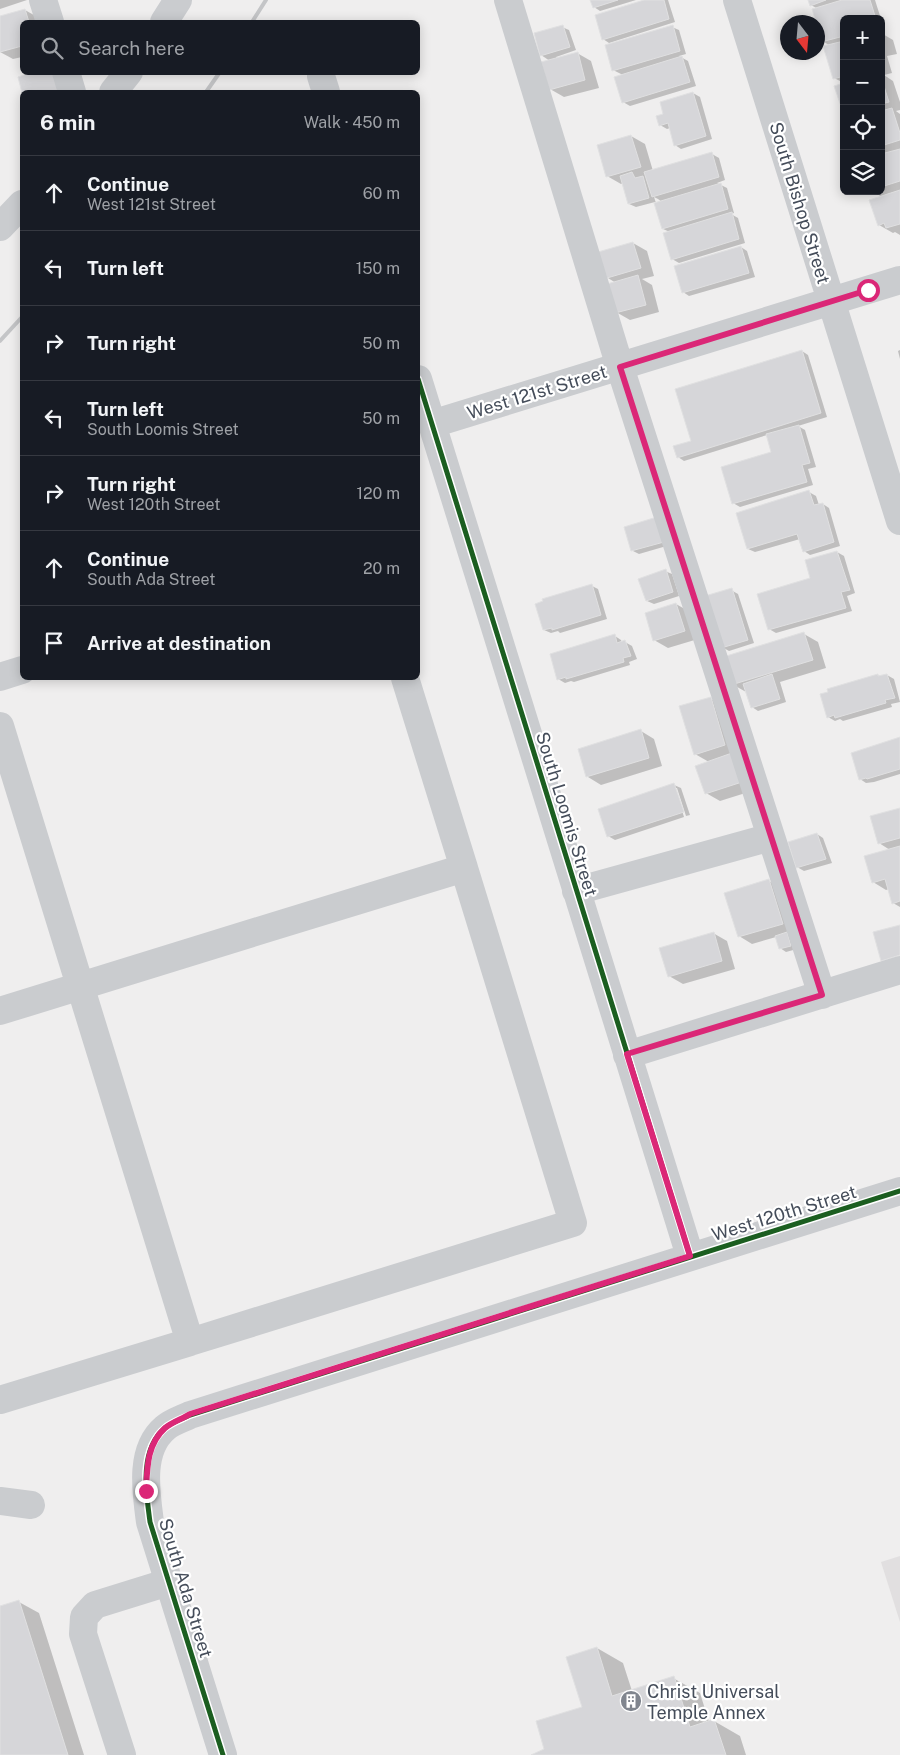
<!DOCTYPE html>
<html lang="en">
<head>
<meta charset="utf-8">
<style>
	body { margin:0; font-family:"Public Sans",sans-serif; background:#242831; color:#f1f3f6 }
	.controls { position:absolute; right:15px; top:15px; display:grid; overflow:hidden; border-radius:8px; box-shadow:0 2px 12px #0003 }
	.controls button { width:45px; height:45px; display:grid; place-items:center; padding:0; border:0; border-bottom:1px solid #363941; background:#171b24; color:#f1f3f6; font:25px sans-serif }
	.compass { position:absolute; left:780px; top:15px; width:45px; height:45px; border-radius:50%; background:#171b24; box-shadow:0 2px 12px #0003; rotate:164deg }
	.stop { position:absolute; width:15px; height:15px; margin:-11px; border:4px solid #db2777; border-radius:50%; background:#fff }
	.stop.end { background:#db2777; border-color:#fff; box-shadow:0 1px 5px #0008 }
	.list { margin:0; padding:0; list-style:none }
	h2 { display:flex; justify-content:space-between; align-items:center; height:65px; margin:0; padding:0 20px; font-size:21px }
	h2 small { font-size:16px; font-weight:400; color:#9ea1a6 }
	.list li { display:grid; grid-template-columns:32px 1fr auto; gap:15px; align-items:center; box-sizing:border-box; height:75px; padding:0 20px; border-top:1px solid #363941 }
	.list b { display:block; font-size:19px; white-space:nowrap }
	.list p { margin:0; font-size:16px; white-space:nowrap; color:#9ea1a6 }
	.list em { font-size:16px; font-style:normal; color:#9ea1a6 }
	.icon { flex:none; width:28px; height:28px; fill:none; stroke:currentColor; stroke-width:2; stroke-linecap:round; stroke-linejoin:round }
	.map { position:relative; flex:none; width:900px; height:1755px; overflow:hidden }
	.search { position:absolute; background:#171b24; box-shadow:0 2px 12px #0003; left:20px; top:20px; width:400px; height:55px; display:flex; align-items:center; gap:12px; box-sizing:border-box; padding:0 18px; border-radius:8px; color:#9ea1a6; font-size:19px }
	.panel { position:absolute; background:#171b24; box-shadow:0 2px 12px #0003; left:20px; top:90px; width:400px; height:590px; border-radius:8px }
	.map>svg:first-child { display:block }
	.education { fill:#e1dfe0 }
	.shadow { fill:#0003; fill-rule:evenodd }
	.building { fill:#d6d6d9; stroke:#e0e0e1 }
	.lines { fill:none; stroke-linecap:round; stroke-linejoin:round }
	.minor { stroke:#cacccf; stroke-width:28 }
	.rail { stroke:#c4c5c7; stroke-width:4 }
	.cycleway-casing { stroke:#fff; stroke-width:8 }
	.cycleway { stroke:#1b5e20; stroke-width:5 }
	.route { stroke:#db2777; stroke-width:6 }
	.labels { text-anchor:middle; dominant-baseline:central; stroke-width:4.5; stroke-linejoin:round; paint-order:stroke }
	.street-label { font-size:18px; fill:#454d5a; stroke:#fff }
	.poi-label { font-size:18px; fill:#454d5a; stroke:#fff; text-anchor:start }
</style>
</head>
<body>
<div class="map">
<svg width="900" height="1755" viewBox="0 0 900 1755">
	<rect width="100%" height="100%" fill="#efeeee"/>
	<path class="education" d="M900,1556V1622L881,1562Z"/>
	<path class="shadow" d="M0,0H27L0,9Z
		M592,0H636L600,11L594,7Z
		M649,0H668L675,22L609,43L603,39Z
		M809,0H875L881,19H844V83L834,78L830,46L823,41L813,10L818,9L811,5Z
		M25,10L39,18L40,22H22V57L13,59L0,52V17Z
		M562,27L569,30L576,50L556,57L557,59L577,53L591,61L599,88L564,97L550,89V61L541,55Z
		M672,27L679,30L686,54L679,56L688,61L696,86L630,106L623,102V75L613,70Z
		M881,33L893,40L897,54L887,56L892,73L884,75L893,81L900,102V110L896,111L900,114V235L895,232L893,233L879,225L882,197L872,191H881Z
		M693,93L700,97L712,139L681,149L675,145L670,128L667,129L660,125L664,115Z
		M631,136L645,144L653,171L712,154L719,158L725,180L717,183L727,188L734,213L731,214L738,218L745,243L679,263L672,259L670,232L663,229L655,202L636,207L629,204L623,183L621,184L607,176ZM654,197L658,199L662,202L656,203Z
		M633,243L647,251L654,276L642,279L652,285L659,312L630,320L616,312V283L608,278Z
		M741,247L747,251L755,277L689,296L683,292Z
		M900,350V359L898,351Z
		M802,351L808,355L827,417L798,426L805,430L816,467L808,469L813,485L740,507L733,503L773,453L767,435L684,461L678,457L693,441Z
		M809,492L816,496L819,505L823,504L829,508L840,546L810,555L804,551L800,539L755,552L748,549Z
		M626,528L670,545L639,554L633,551Z
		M837,552L844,556L855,593L847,596L852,611L776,633L769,629L812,579Z
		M665,571L672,574L679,596L654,604L647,601Z
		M592,586L598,589L607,619L560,633L558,631L551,633L544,630Z
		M731,590L738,594L754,643L729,651L722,647Z
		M676,604L690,612L698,639L668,648L654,640Z
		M804,634L818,642L826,668L780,682L786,702L758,711L752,707L746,692L732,684Z
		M615,636L621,640L622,643L625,642L632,646L637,659L629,662L630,665L574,682L571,681L565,683L558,679Z
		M878,675L880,677L887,675L894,679L900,702L891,704L892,707L843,721L840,719L835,721L828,717Z
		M711,699L725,707L755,790L720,801L706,793L709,762L695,754Z
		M641,731L654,739L662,766L601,785L588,777L579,750Z
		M900,739V774L874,782L866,783L860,779Z
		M674,785L681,788L690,815L686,816L677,788H675L684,817L615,840L608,836Z
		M900,809V907L893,903L889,889L886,890L873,882L890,850L879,843Z
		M817,834L823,838L832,863L804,871L797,867Z
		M769,881L783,889L796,931L787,934L793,938L797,949L786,952L780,948L776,937L752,944L739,936Z
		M713,933L727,941L735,969L683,984L669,976Z
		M19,1602L39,1613L84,1755H0V1608Z
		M597,1648L623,1663L632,1691L673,1678L700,1693L709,1722L714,1721L740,1736L746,1755H533L546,1750L583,1708Z"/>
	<path class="building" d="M590,0H618L593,8Z
		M644,0H664L669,19L602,40L595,15Z
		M808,0H826L810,6Z
		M842,0H870L876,19H844V36L821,42L818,29V22H816L812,9Z
		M25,9L29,22H22V46L0,52V16Z
		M563,25L570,47L540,56L534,33Z
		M673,25L680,51L612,71L605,45Z
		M844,41V76L833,79L823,46Z
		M578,52L585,80L549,90L541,62Z
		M682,56L690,82L622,103L614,77Z
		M33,72H52L59,92L22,93L18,77Z
		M881,77L889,102L881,104Z
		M844,83V115L834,86Z
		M693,92L706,136L674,146L668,123L659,126L656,116L663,114L660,102Z
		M892,108L900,133V140L881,146V111Z
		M631,135L641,167L606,177L597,145Z
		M900,149V181L881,187V154Z
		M712,152L719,177L652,197L644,172Z
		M632,172L635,178L643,176L649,198L628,204L620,176Z
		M721,183L728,209L662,229L654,203Z
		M900,190V224L886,228L884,223L878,226L869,200Z
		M732,212L739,239L671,260L663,233Z
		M633,242L641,268L607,278L598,252Z
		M741,246L749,273L682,293L674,266Z
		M638,275L646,305L615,313L607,284Z
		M802,350L821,413L677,458L673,446L691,441L675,389Z
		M799,425L810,463L802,465L807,482L732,504L721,467L771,452L766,434Z
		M809,490L814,505L823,503L834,542L803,552L797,534L747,549L736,513Z
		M657,517L664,542L631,551L624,527Z
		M837,551L850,590L841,592L846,608L768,630L757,594L810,578L805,560Z
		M666,569L673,592L646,601L638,579Z
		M592,584L601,615L552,630V628L543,630L535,604L543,601L542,599Z
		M732,588L748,640L721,648L705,596Z
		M676,603L685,631L653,641L645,613Z
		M804,632L813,660L731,685L723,657Z
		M615,634L617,643L625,640L631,656L623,658L624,662L566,679V677L557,680L550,654Z
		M772,674L780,699L751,708L743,684Z
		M878,674V676L887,674L895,698L885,700L886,703L835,718L834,715L827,718L820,694L828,692L827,689Z
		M711,697L725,745L694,755L679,706Z
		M641,729L649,758L586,777L578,749Z
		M900,737V769L867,779L866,778L859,780L851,753Z
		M732,753L742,782L705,794L695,766Z
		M674,783L684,812L607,837L598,809Z
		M900,808V838L878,844L870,816Z
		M817,833L826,859L796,868L788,842Z
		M900,846V901L892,904L885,879L872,883L864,856Z
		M769,879L783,924L738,937L724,893Z
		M900,925V955L881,961L873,932Z
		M714,932L722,961L668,977L659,948Z
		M787,932L791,946L779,949L775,936Z
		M19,1600L68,1755H0V1606Z
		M597,1647L612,1696L674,1676L690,1727L714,1719L726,1755H531L544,1749L536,1721L582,1707L566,1657Z"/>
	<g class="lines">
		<path class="minor" d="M43,0L50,22
			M508,0L620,367L822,995
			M737,0L900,521
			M164,22L178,0
			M66,72L72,92
			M321,76L326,92
			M113,92L129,72
			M0,227L22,204
			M418,379L690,1256
			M432,424L900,280
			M0,677L22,670
			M405,678L464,868
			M0,726L190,1342L573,1223L464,868C309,915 155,963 0,1011
			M576,891L771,837
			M627,1055L900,970
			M0,1400L190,1342
			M0,1501L31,1505
			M122,1755L83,1634L84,1617L95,1605L169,1582
			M223,1755L150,1522C146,1492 139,1450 165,1428C172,1422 182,1419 190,1415L900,1191"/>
		<path class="rail" d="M252,22L266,0
			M206,92L220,72
			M0,341L22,317"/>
		<g class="cycleway-casing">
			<path id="cycleway" d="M418,379L690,1256
				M223,1755L150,1522C146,1492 139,1450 165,1428C172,1422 182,1419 190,1415L900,1191"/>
		</g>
		<use href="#cycleway" class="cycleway"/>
	</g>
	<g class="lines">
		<path class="route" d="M146,1491C147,1468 147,1444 165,1428C172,1422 182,1419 190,1414L690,1256L627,1054L822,995L620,367L868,290"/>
	</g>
	<defs>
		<g id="building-disc" transform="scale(1.125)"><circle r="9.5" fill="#80858e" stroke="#fff"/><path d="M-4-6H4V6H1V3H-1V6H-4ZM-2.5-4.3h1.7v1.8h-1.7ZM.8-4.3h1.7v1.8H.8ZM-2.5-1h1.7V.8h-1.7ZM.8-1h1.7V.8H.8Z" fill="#fff"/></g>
	</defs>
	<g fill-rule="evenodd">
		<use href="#building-disc" x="631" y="1701"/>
	</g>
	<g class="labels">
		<g class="street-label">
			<text transform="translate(800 203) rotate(73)">South Bishop Street</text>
			<text transform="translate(537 392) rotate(-17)">West 121st Street</text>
			<text transform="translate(567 814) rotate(73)">South Loomis Street</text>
			<text transform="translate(784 1213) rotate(-17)">West 120th Street</text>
			<text transform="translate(186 1588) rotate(73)">South Ada Street</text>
		</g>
		<g class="poi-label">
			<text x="647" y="1691">Christ Universal<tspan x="647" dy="21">Temple Annex</tspan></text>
		</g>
	</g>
</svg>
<div class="controls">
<button>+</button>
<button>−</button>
<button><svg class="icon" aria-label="locate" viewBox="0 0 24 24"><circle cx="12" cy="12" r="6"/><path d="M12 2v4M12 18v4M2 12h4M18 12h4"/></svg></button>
<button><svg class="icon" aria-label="layers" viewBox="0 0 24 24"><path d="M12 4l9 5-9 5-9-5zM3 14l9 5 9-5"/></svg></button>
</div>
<svg class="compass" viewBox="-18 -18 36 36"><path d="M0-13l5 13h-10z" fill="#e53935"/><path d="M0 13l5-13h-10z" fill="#9ea1a6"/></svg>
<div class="stop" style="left:868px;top:290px"></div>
<div class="stop end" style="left:146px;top:1491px"></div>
<div class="search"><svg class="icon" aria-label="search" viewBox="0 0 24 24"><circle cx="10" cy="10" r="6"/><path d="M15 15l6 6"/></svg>Search here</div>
<section class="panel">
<h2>6 min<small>Walk · 450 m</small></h2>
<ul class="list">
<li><svg class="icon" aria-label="ahead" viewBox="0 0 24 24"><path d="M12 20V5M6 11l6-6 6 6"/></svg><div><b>Continue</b><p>West 121st Street</p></div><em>60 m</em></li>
<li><svg class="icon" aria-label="left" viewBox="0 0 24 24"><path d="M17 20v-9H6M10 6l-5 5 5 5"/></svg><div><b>Turn left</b></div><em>150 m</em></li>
<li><svg class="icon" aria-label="right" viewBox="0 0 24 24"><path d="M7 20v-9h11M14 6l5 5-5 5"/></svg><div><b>Turn right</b></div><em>50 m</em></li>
<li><svg class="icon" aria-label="left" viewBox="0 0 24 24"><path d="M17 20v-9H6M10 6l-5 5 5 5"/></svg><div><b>Turn left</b><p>South Loomis Street</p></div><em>50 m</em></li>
<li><svg class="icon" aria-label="right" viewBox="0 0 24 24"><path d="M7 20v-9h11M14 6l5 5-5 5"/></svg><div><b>Turn right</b><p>West 120th Street</p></div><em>120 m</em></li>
<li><svg class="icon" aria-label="ahead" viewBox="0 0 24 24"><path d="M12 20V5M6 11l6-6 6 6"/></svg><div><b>Continue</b><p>South Ada Street</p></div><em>20 m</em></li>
<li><svg class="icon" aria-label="arrive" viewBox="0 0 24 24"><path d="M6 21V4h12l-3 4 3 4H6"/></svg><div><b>Arrive at destination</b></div></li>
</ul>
</section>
</div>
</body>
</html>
